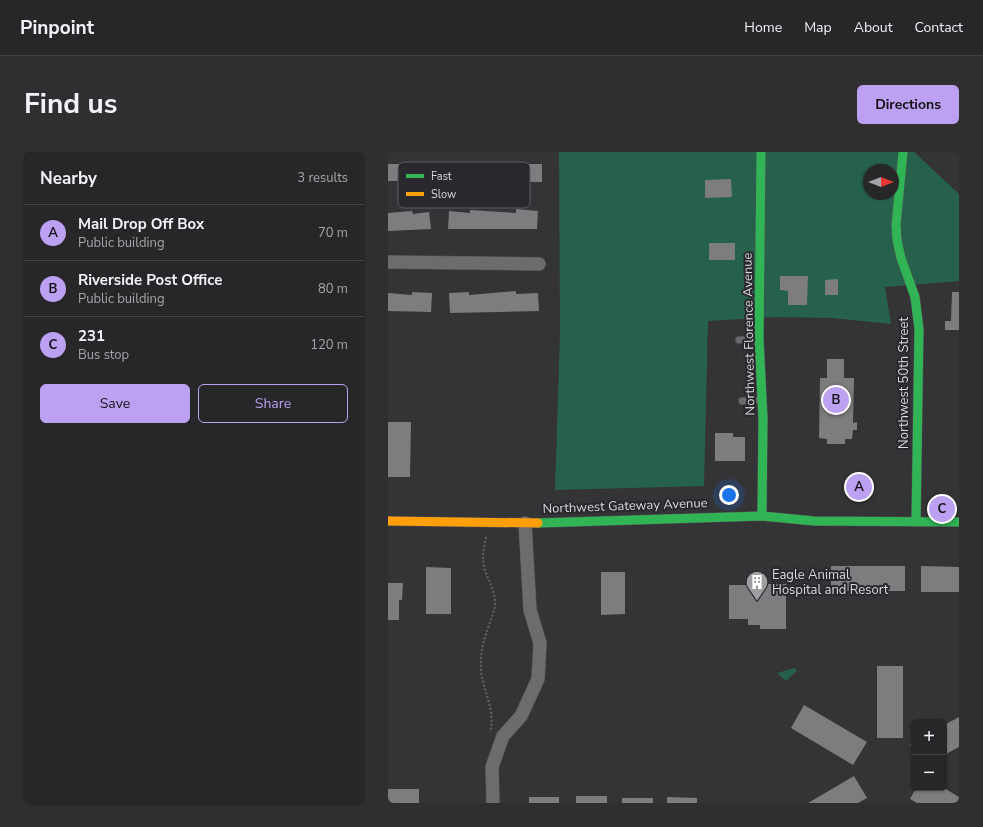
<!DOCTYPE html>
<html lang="en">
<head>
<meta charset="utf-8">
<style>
	body { margin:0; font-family:"Nunito Sans",sans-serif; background:#2f2e30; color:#f1f3f6 }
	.controls { position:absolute; right:12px; bottom:12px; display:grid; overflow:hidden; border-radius:6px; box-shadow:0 1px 3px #0004 }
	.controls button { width:36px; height:36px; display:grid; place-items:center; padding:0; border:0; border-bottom:1px solid #434345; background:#272628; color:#f1f3f6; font:20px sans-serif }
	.compass { position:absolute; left:475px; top:12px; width:36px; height:36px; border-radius:50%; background:#272628; box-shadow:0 1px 3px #0004; rotate:90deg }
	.you { position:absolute; left:341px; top:343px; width:14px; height:14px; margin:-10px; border:3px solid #fff; border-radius:50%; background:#1a73e8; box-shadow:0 0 0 6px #1a73e833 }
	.badge { display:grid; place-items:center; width:26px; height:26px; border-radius:50%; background:#bca0f2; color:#111; font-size:13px; font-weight:700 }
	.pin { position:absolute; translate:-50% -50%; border:2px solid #fff; box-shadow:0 1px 4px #0006 }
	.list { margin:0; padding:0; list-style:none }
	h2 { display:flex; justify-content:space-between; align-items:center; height:52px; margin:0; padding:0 16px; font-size:17px }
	h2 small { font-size:13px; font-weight:400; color:#a4a5a8 }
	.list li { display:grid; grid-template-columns:26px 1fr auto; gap:12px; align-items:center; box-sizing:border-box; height:56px; padding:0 16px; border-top:1px solid #434345 }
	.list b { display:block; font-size:15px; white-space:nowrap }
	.list p { margin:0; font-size:13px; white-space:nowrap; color:#a4a5a8 }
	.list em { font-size:13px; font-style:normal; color:#a4a5a8 }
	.actions { display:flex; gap:8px; padding:12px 16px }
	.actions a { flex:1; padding:9px 0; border:1px solid #bca0f2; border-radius:6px; text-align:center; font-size:14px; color:#bca0f2 }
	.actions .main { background:#bca0f2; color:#111 }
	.map { position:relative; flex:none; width:571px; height:651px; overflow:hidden; border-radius:6px }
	header { display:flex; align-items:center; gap:24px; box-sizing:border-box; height:56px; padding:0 20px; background:#272628; border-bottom:1px solid #434345 }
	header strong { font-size:19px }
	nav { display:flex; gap:22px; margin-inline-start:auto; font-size:14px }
	.intro { display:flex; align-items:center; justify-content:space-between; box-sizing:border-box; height:96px; padding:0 24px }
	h1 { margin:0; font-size:28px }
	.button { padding:10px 18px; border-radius:6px; background:#bca0f2; color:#111; font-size:14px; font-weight:700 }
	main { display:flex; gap:24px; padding:0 24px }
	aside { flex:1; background:#272628; border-radius:6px; box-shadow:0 1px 3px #0004 }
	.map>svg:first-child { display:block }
	.green { fill:#26604b }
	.forest { fill:#26614b; fill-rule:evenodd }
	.building { fill:#7d7c7f }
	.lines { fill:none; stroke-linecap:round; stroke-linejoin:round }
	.lane-casing { stroke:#515053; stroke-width:8 }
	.street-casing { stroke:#515053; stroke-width:14 }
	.fast-casing { stroke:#515053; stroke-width:10 }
	.slow-casing { stroke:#515053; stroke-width:10 }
	.path { stroke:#666667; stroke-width:2; stroke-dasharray:2 2; stroke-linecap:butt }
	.lane { stroke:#6c6b6d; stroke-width:6 }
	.street { stroke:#6c6b6d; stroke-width:13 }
	.fast { stroke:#30b455; stroke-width:9 }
	.slow { stroke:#ff9f0a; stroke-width:9 }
	.labels { text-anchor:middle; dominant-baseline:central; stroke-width:4; stroke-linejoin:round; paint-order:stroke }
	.street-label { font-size:13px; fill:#d8d7da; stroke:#29282d }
	.poi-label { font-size:13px; fill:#d8d7da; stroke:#29282d; text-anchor:start }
	.key { fill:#29282d; stroke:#5e5d61; stroke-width:1 }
	.key-label { font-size:11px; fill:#d8d7da }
</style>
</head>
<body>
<header>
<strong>Pinpoint</strong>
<nav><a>Home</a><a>Map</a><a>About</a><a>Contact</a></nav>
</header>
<div class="intro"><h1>Find us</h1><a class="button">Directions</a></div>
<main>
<aside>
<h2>Nearby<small>3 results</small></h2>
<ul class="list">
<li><span class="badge">A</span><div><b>Mail Drop Off Box</b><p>Public building</p></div><em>70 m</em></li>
<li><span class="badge">B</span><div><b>Riverside Post Office</b><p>Public building</p></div><em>80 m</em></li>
<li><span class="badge">C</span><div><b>231</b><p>Bus stop</p></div><em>120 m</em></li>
</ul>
<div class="actions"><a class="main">Save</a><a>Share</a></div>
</aside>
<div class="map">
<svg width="571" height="651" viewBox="0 0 571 651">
	<rect width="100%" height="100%" fill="#343336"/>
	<path class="green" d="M407,516L409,519L398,529L389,521Z"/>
	<path class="forest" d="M171,0H526L571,42V129L497,135L503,172L444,166L389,165L320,169L316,334L167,338L172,181ZM481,18H505V42H481Z"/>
	<path class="building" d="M0,12H43V29H0Z
		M55,12H154V30L55,29Z
		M343,27L344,45L317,46V28Z
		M128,57L150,59L149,77H60L61,59L82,61V58L128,61Z
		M24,59L25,62L41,60L43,77L0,79V61Z
		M321,91H347V108H321Z
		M392,124H420L419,153H400V139L392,138Z
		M450,127V143H437V128Z
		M128,139V142L150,141L151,159L62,161L61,141L81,140V143Z
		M24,140L44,141L43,160L0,159V141L24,143Z
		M564,140H571V178H557V169H563Z
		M439,207H456V226H466L465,271L469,270V278H465L464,287H457V292H439V287L431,286L432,226H439Z
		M0,270H23L22,325H0Z
		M327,281H345V285H357V309H327Z
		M443,414H517V439H443Z
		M533,414L571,415V440H533Z
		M38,415L63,416V462H38Z
		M213,420H237V462L213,463Z
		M359,430H373V432H398V477H372V473H360V467H341V433H359Z
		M0,431H15L14,448H11V468H0Z
		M489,514H515V586H489Z
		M416,553L479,590L465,613L403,576Z
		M571,565V595L556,603V573Z
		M526,590V599L522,592Z
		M466,624L479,646L470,651H420Z
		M528,636H556L571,645V651H529L522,647Z
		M0,637H31V651H0Z
		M188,644H219V651H188Z
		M141,645H171V651H141Z
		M279,645L309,646V651H279Z
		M234,646H265V651H234Z"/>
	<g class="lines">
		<g class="lane-casing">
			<path id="lane" d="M351,188L370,187
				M354,249L372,248"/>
		</g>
		<g class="street-casing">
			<path id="street" d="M0,110L151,112
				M105,651L104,615L115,584L133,564L150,527L152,491L142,458L137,371"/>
		</g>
		<g class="fast-casing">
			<path id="fast" d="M373,0L371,187L375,266L374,364
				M515,0L508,73L509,88L513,106L527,145L531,177L528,370
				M150,371L374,364L426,369L571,370"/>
		</g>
		<g class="slow-casing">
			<path id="slow" d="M0,369L150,371"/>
		</g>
		<path class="path" d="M98,385C96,395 94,405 96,415C99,427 107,437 107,450C107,459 103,467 100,476C95,490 92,503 93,518C95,539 108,559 102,580"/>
		<use href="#lane" class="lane"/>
		<use href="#street" class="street"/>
		<use href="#fast" class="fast"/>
		<use href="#slow" class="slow"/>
	</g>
	<defs>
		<g id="building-pin" transform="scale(1.15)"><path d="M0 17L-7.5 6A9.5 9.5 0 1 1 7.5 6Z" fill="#9f9ea1" stroke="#29282d"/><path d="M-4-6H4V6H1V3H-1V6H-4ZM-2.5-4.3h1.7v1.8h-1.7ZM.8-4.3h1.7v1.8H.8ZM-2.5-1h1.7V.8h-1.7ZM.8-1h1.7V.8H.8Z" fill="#fff"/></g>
	</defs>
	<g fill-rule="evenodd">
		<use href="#building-pin" x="369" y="430"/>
	</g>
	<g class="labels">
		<g class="street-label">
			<text transform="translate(361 182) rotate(-91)">Northwest Florence Avenue</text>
			<text transform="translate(516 231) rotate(-90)">Northwest 50th Street</text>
			<text transform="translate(237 354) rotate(-2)">Northwest Gateway Avenue</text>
		</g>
		<g class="poi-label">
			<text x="384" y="423">Eagle Animal<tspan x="384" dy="15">Hospital and Resort</tspan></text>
		</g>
	</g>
	<rect x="10" y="10" width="132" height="46" rx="6" class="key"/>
	<rect x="18" y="22" width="18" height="4" fill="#30b455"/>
	<rect x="18" y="40" width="18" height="4" fill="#ff9f0a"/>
	<g class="key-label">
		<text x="43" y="28">Fast</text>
		<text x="43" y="46">Slow</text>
	</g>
</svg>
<div class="controls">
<button>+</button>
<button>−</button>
</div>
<svg class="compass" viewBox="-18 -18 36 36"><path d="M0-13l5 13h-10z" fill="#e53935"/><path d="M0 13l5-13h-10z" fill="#a4a5a8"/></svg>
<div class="you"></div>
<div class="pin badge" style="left:471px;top:335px">A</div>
<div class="pin badge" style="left:448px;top:248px">B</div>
<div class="pin badge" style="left:554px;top:357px">C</div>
</div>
</main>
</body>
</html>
